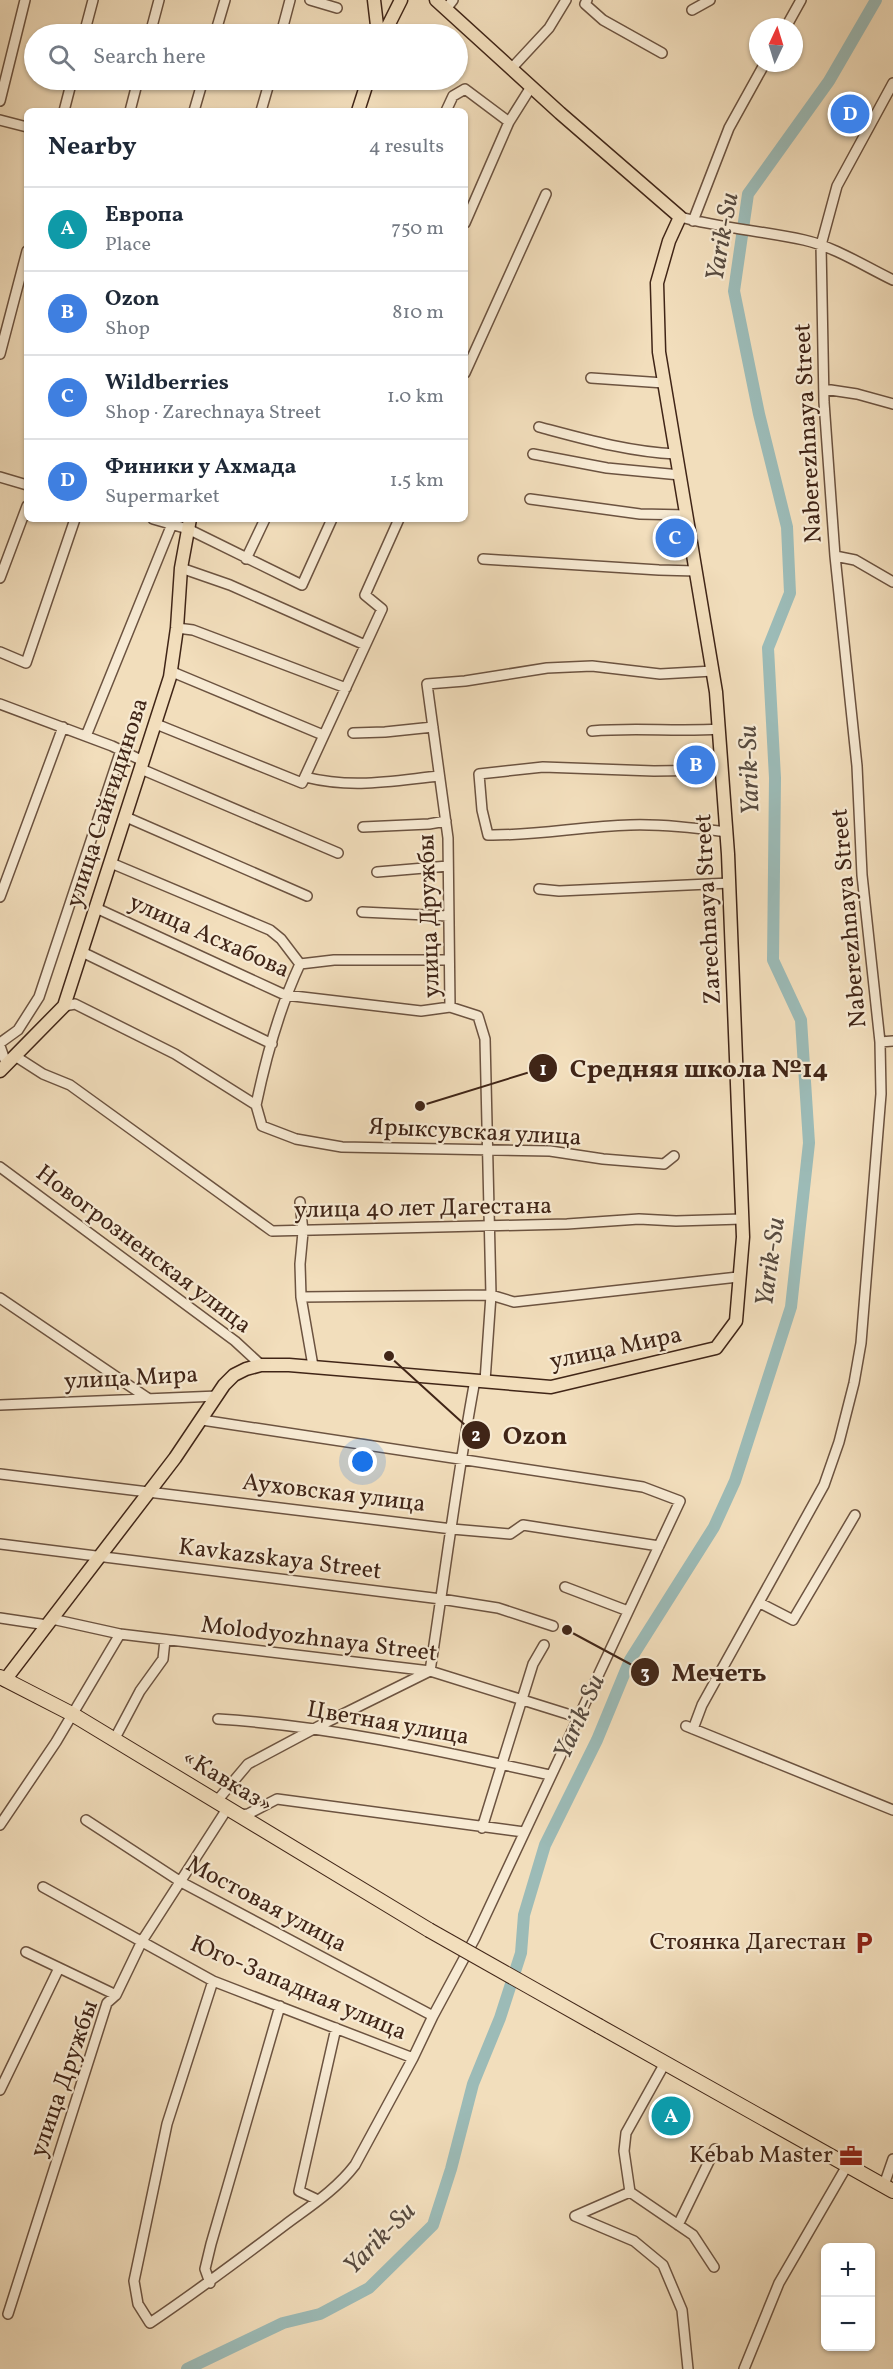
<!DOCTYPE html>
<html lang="en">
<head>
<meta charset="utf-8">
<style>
	body { margin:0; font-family:Vollkorn,serif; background:#f2f2f3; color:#1f2937 }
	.controls { position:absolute; right:18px; bottom:18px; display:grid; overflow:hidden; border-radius:9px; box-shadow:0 2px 4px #0004 }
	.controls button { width:54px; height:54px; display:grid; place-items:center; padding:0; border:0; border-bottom:2px solid #e0e1e3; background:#fff; color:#1f2937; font:30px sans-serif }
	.compass { position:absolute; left:749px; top:18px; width:54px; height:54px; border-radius:50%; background:#fff; box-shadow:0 2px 4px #0004; rotate:4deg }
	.you { position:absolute; left:363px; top:1462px; width:21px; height:21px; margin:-15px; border:4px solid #fff; border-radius:50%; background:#1a73e8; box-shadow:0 0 0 9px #1a73e833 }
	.badge { display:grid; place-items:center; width:39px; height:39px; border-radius:50%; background:#db2777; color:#fff; font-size:20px; font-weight:700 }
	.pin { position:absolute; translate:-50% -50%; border:3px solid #fff; box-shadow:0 2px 6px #0006 }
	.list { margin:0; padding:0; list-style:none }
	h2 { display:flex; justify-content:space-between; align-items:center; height:78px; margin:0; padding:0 24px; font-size:26px }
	h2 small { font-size:20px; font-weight:400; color:#747a83 }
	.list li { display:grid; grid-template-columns:39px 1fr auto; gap:18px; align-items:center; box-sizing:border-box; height:84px; padding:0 24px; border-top:2px solid #e0e1e3 }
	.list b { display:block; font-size:22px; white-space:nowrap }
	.list p { margin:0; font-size:20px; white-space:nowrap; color:#747a83 }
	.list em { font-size:20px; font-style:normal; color:#747a83 }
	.icon { flex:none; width:33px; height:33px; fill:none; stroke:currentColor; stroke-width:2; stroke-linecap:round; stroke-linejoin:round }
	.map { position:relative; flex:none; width:893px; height:2369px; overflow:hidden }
	.search { position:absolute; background:#fff; box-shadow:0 2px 4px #0004; left:24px; top:24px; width:444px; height:66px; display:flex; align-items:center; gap:15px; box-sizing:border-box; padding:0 21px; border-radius:33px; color:#747a83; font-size:22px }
	.panel { position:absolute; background:#fff; box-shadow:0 2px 4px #0004; left:24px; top:108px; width:444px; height:414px; border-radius:9px }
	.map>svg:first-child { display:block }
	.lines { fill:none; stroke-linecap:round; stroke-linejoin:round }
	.river { stroke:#9cbbb7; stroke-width:12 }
	.minor-casing { stroke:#6c5340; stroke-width:12 }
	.major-casing { stroke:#402517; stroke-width:15 }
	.highway-casing { stroke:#402517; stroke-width:16 }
	.minor { stroke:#f7ead3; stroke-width:9 }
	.major { stroke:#f2debc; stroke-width:12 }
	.highway { stroke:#f2debc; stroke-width:14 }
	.highway-bridge-casing { stroke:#402517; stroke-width:16; stroke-linecap:butt }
	.highway-bridge { stroke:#f2debc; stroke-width:14 }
	.labels { text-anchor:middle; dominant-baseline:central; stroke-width:4.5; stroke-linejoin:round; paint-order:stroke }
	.street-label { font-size:24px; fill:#402517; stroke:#f7ead3 }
	.poi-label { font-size:24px; fill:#402517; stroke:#f7ead3; text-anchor:end }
	.water-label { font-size:26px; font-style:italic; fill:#574a3f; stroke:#f7ead3 }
	.leader { fill:none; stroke:#402517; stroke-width:2 }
	.callout-dot { fill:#402517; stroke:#f7ead3; stroke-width:2 }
	.mark-label { font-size:18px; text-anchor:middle; font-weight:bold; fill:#fff }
	.callout-label { font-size:26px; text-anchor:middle; font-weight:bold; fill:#402517; stroke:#f7ead3; stroke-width:4.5; stroke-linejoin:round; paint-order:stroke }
</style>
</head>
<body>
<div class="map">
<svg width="893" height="2369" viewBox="0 0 893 2369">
	<rect width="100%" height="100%" fill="#f2debc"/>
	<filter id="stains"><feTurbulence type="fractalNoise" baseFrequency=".00333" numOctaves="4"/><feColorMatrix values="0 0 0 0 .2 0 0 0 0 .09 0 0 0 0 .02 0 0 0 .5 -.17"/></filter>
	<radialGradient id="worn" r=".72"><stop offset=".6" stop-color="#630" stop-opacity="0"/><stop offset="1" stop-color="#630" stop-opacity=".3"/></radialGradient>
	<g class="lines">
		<path class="river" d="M187,2369L283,2323L320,2314L369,2288L433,2225L451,2169L473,2084L500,2018L521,1953L524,1915L545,1845L597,1740L630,1660L714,1527L735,1481L791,1307L809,1143L801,1020L773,960L775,778L768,648L790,593L787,527L759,414L734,291L748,194L829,81L876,0"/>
		<g class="minor-casing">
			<path id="minor" d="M310,0L337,8
				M587,0L585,4L603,20L662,53
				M446,9L453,0
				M692,10L710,0
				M786,27L801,0
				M84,34L93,0
				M150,34L159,0
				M215,34L225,0
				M281,34L290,0
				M511,69L549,28L566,0
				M0,101L25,0
				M64,111L72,80
				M130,111L138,80
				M194,111L203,80
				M261,111L270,80
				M446,111L453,96L465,89L509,122
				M0,120L27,127
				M680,217C721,228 763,231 804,240C835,247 864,266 893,280
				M693,221L729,128L765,63
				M465,223L509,122L531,87
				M0,354L27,251
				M465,373L546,194
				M591,378L664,383
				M824,389L857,394L893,404
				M539,427C584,439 629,452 676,454
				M533,454L607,468L680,475
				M0,477L27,485
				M530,499L640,514L687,515
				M153,519L188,529L302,585L332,519
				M835,556L855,560L893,582
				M246,559L265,519
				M483,559L659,570L696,571
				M181,568L230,585L365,645
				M0,578L27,506
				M177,628L193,630L346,688
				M0,652L26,663L75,519
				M170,671L323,735
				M0,704L112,746L143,761
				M156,724L302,783L382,609L365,595L399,519
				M592,731C634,727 676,732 719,729
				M353,733L385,732L433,727
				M86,736L172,524
				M141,769L338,853
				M722,770L654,771L543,767L479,774L482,810L488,835C535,836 583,826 630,825C662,824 695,828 727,832
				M305,777C353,789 391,781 439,776
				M126,817L307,896
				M363,827L429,824L446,821
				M111,863L270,930L281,939L300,964
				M377,872L448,866
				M539,889L559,891L730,883
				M0,897L63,727
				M96,908L285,995L421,1011L450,1007
				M362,912L448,916
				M82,952L272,1044
				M64,1006L75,1004L175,1054L256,1105L262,1126L296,1139L342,1147L550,1151L603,1159L664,1164L674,1156
				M880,1042L893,1041
				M0,1043L18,1030L39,997L121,750
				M0,1046L6,1063
				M15,1056L43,1074L70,1085L272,1231L567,1224L639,1219L676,1221L742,1219
				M256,1105C266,1057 279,1009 300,964L334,960H449
				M0,1167L235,1341L261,1365
				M300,1202L303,1232L300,1264L301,1297L313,1366
				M301,1297L491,1295L514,1302L738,1277
				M0,1298L149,1399
				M485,1381L491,1295L485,1039L478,1016L450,1007L448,838L427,684L465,681L547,668L592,666L660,674L713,671
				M0,1405L218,1396
				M202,1420L643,1487L680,1501L475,1938L433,2016L413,2058L355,2165C336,2190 309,2207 285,2225C240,2259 196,2292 150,2323L138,2304L134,2281L167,2124L213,1981
				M0,1474L452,1529L510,1534L523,1525L659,1546
				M0,1544L441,1599L498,1608L553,1626
				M565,1587L628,1611
				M760,1603L793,1620L855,1515
				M0,1618L47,1625
				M52,1619L120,1634L430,1671L577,1717
				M430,1671C445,1574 457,1476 475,1380
				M218,1719C330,1726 441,1751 550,1775
				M686,1726L893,1810
				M693,1729L702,1705L824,1485L839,1442L854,1383L861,1343L881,1094L880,1042L862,875L857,766L835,556L824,402L821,245L837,186L893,83
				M114,1740L140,1691L163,1659L165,1640
				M216,1802L248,1764L323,1724L430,1671
				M238,1815L248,1814L277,1799L524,1832
				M86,1820L181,1882L433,2016
				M0,1825L56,1742L120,1634
				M482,1828L533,1664L544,1645
				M43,1887L213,1981L413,2058
				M26,1952L116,1995
				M665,2063L626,2133L624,2151L630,2192L575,2216L634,2241L663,2265L682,2310L688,2369
				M0,2090L59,1968
				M884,2185L893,2159
				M630,2192L693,2235L714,2267
				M318,2200L299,2191L336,2028
				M678,2225L715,2149
				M210,2283L205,2269L211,2244L280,2006
				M8,2314L107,2003L116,1995L142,1941L227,1809
				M744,2369L779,2283L848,2164"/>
		</g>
		<g class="major-casing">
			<path id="major" d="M374,0L378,34
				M384,34L401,0
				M358,111L368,80
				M0,1071L64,1006L170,677L177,628L181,568L190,519
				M5,1680L175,1458L224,1385L234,1375L246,1369L261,1365H289L551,1387L716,1348L736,1321L743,1237L728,854L716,692L659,352L657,283L669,241L680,217L560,113L436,0"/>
		</g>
		<g class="highway-casing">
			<path id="highway" d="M0,1677L72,1714L429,1930
				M599,2026L893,2191"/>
		</g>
		<use href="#minor" class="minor"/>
		<use href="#major" class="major"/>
		<use href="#highway" class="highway"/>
		<g class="highway-bridge-casing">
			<path id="highway-bridge" d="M429,1930L599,2026"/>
		</g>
		<use href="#highway-bridge" class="highway-bridge"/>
	</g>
	<defs>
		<g id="parking-bare" transform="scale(1.8)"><path d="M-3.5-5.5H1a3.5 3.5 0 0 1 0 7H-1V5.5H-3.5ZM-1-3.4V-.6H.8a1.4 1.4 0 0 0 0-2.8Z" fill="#8f2418" stroke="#f7ead3" stroke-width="2.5" paint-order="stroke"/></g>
		<g id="office-bare" transform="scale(1.8)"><path d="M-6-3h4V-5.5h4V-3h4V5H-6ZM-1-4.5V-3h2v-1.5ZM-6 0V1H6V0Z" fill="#8f2418" stroke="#f7ead3" stroke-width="2.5" paint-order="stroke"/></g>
	</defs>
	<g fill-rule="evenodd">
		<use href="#parking-bare" x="864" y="1943"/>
		<use href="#office-bare" x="851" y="2156"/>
	</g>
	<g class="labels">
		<g class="street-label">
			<text transform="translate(809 433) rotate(-93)">Naberezhnaya Street</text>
			<text transform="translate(108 803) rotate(-72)">улица Сайгидинова</text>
			<text transform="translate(709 909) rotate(-93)">Zarechnaya Street</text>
			<text transform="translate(430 916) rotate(-92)">улица Дружбы</text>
			<text transform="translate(850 918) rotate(-95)">Naberezhnaya Street</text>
			<text transform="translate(209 937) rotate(24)">улица Асхабова</text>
			<text transform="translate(475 1133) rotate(3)">Ярыксувская улица</text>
			<text transform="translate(423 1209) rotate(-1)">улица 40 лет Дагестана</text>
			<text transform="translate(143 1250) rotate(37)">Новогрозненская улица</text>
			<text transform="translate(616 1349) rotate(-12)">улица Мира</text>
			<text transform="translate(131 1379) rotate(-3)">улица Мира</text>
			<text transform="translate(334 1494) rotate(7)">Ауховская улица</text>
			<text transform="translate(280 1560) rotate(7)">Kavkazskaya Street</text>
			<text transform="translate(319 1640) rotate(7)">Molodyozhnaya Street</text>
			<text transform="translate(388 1724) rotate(10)">Цветная улица</text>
			<text transform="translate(227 1782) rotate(31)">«Кавказ»</text>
			<text transform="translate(266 1905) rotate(28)">Мостовая улица</text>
			<text transform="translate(298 1989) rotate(23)">Юго-Западная улица</text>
			<text transform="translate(65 2079) rotate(-71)">улица Дружбы</text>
		</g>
		<g class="poi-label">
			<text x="846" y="1943">Стоянка Дагестан</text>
			<text x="833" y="2156">Kebab Master</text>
		</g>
		<g class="water-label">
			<text transform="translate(723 237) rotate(-80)">Yarik-Su</text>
			<text transform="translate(750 770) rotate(-92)">Yarik-Su</text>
			<text transform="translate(771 1262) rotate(-82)">Yarik-Su</text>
			<text transform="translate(580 1717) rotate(-66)">Yarik-Su</text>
			<text transform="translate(380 2239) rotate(-45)">Yarik-Su</text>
		</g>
	</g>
	<path class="leader" d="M420 1106L543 1068M389 1356L476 1435M567 1630L645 1672"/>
	<g class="callout-dot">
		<circle cx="420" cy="1106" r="6"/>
		<circle cx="389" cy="1356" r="6"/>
		<circle cx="567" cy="1630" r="6"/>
		<circle cx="543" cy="1068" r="15"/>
		<circle cx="476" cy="1435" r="15"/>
		<circle cx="645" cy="1672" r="15"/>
	</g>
	<g class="mark-label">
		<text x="543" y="1075">1</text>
		<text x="476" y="1441">2</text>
		<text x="645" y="1679">3</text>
	</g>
	<g class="callout-label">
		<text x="699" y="1077">Средняя школа №14</text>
		<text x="535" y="1444">Ozon</text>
		<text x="719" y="1681">Мечеть</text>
	</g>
	<rect width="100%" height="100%" filter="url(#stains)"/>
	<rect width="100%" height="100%" fill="url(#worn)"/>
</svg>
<div class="controls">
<button>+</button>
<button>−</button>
</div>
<svg class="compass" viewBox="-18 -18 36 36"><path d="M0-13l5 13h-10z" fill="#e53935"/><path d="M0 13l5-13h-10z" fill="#747a83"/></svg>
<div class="you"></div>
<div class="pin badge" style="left:671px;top:2116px;background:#0f9aa8">A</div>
<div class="pin badge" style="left:696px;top:765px;background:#3f7fe0">B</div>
<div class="pin badge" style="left:675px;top:538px;background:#3f7fe0">C</div>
<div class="pin badge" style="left:850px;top:114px;background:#3f7fe0">D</div>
<div class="search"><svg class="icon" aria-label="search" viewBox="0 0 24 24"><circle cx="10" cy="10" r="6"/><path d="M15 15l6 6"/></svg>Search here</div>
<section class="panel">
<h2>Nearby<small>4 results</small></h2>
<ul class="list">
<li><span class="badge" style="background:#0f9aa8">A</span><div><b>Европа</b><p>Place</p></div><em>750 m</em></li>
<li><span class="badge" style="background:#3f7fe0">B</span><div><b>Ozon</b><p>Shop</p></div><em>810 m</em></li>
<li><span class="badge" style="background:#3f7fe0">C</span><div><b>Wildberries</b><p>Shop · Zarechnaya Street</p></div><em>1.0 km</em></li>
<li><span class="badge" style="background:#3f7fe0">D</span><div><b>Финики у Ахмада</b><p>Supermarket</p></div><em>1.5 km</em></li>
</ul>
</section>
</div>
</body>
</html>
